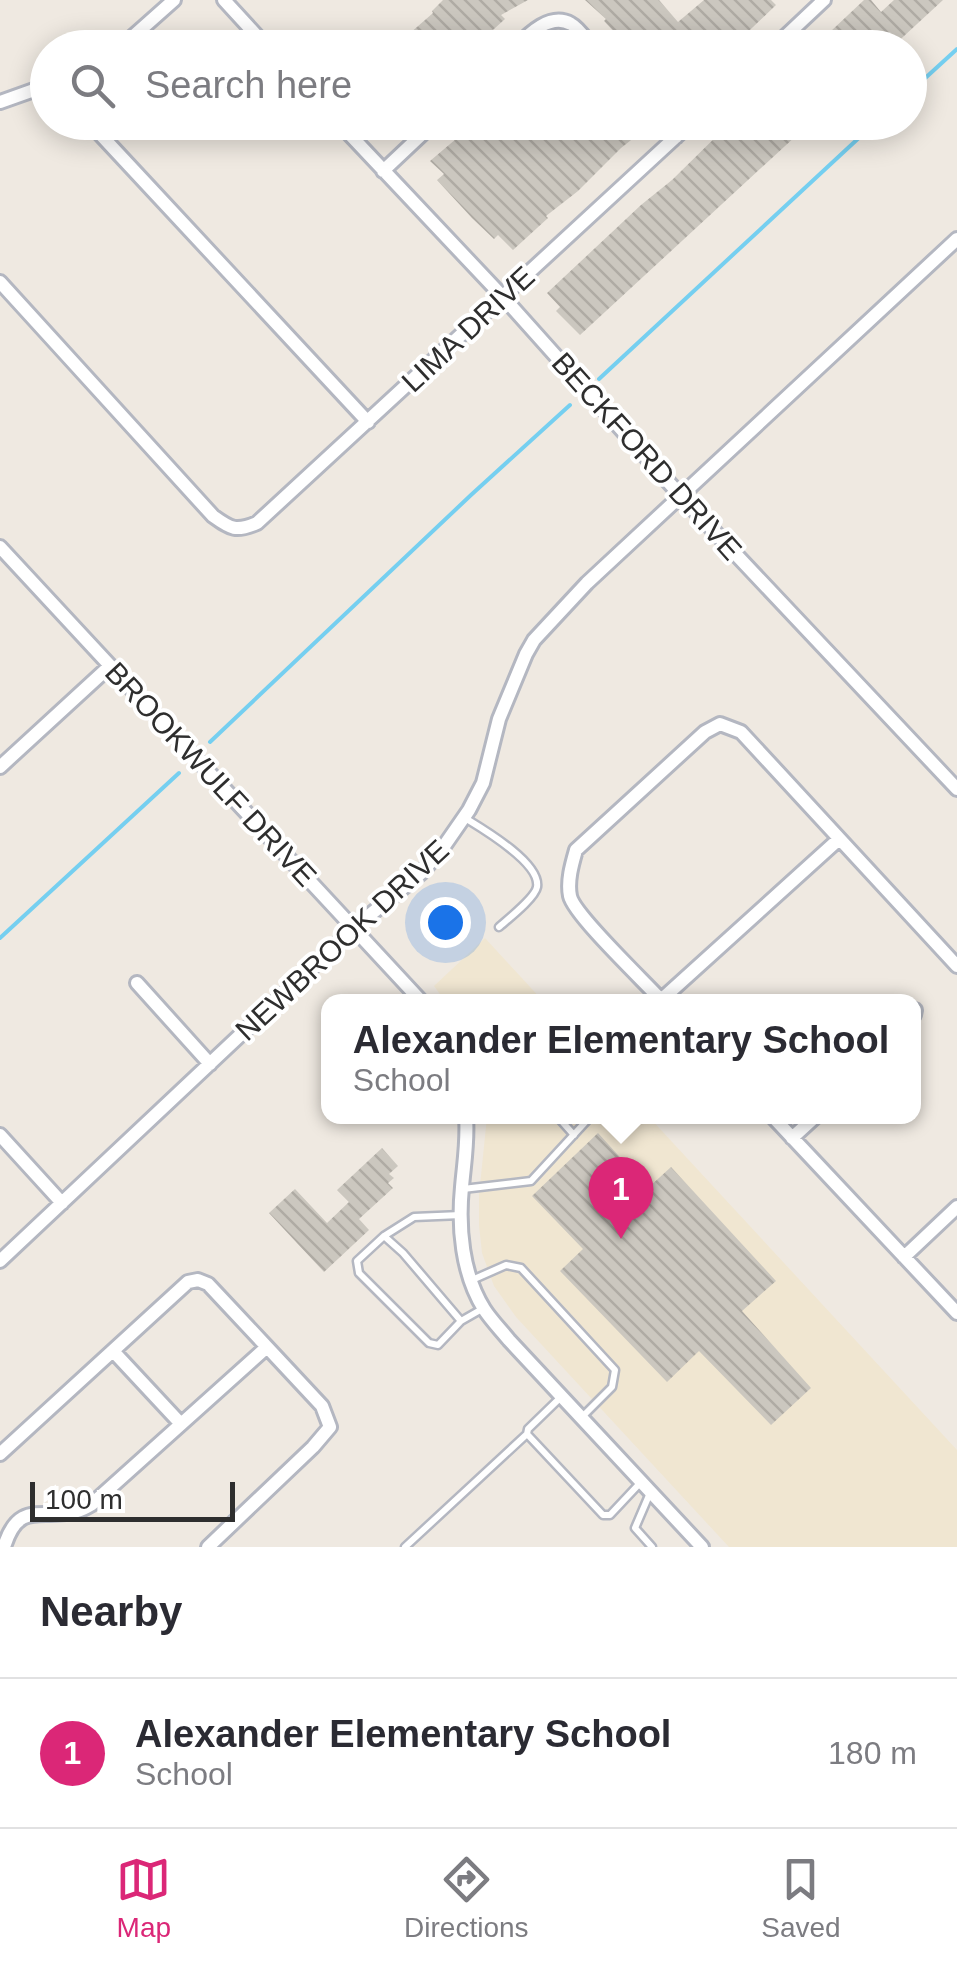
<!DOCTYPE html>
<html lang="en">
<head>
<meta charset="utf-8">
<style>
	body { margin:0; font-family:Helvetica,sans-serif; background:#f7f7f7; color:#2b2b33 }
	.scale { position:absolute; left:30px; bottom:25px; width:205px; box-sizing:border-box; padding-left:10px; border:5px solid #2e2e2e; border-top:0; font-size:28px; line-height:35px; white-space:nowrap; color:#2e2e2e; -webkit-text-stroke:8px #fff; paint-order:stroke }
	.you { position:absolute; left:445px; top:922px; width:35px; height:35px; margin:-25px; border:8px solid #fff; border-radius:50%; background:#1a73e8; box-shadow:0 0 0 15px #1a73e833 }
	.badge { display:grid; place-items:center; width:65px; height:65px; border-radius:50%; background:#db2777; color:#fff; font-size:32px; font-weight:700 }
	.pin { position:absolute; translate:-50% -82px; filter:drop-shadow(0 2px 5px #0008) }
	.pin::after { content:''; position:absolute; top:52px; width:35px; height:30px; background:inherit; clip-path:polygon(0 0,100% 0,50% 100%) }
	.popup { position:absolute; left:321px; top:994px; width:600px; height:130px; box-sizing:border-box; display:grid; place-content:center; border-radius:20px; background:#fff; filter:drop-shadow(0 2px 8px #0005); font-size:32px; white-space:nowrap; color:#7c7c81 }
	.popup b { font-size:38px; color:#2b2b33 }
	.popup::after { content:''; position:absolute; left:50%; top:100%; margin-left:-20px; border:20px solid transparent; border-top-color:#fff }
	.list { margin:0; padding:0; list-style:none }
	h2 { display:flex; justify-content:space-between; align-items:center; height:130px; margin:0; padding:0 40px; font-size:42px }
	h2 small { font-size:32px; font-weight:400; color:#7c7c81 }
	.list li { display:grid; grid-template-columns:65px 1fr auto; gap:30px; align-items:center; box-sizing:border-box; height:150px; padding:0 40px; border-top:2px solid #e1e1e2 }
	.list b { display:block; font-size:38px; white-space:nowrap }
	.list p { margin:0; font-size:32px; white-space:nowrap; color:#7c7c81 }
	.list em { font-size:32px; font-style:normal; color:#7c7c81 }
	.icon { flex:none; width:55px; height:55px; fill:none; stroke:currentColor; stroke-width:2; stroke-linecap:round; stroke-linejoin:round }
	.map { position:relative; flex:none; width:957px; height:1547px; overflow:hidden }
	.search { position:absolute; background:#fff; box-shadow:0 5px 25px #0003; left:30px; right:30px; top:30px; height:110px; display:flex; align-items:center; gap:25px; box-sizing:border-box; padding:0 35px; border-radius:55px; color:#7c7c81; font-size:38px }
	.sheet { height:280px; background:#fff }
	nav { display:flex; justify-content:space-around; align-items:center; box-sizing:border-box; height:140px; border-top:2px solid #e1e1e2; background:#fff; font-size:28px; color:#7c7c81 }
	nav a { display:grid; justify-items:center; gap:5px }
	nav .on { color:#db2777 }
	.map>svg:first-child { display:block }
	.education { fill:#f0e6d1 }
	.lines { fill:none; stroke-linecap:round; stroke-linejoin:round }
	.stream { stroke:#75cff0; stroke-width:4 }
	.building { fill:url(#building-back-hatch) }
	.service-casing { stroke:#b4b7c1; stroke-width:11 }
	.minor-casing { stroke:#b4b7c1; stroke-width:18 }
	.service { stroke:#fff; stroke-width:6 }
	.minor { stroke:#fff; stroke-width:12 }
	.labels { text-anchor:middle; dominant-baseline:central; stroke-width:8; stroke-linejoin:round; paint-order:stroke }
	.street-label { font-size:30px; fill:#2e2e2e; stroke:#fff }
</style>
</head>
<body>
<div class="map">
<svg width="957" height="1547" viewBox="0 0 957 1547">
	<defs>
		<pattern id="building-back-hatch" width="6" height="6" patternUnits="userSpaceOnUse" patternTransform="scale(2.5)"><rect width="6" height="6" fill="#cbc7bf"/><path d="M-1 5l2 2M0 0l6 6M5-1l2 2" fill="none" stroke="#afaba4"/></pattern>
	</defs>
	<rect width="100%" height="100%" fill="#efe9e1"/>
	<path class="education" d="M485,938L543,1001H445L434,986Z
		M487,1117H649L957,1450V1547H729L516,1317L494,1286L482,1253L479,1225V1195Z"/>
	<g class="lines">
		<path class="stream" d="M910,92L957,49
			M599,379L876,122
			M210,742L471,495L570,405
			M0,938L179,773"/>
	</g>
	<path class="building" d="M443,0H528L501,15L505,19L473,48H393L433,13L432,11Z
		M585,0H659L678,22L704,0H771L776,5L731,48H717L710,39L700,48H629L604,21L606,19Z
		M864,0H871L881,12L894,0H943L891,48H813Z
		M476,122H547L558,134L571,122H631L640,133L621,148L578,191L546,216L548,218L513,250L498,235L494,239L472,218L437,180L444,174L430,161Z
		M731,122H811L580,335L556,311L560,307L547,293L641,205L672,180Z
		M598,1133L648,1188L671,1167L776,1281L742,1311L811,1388L771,1425L699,1351L667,1382L560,1271L583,1249L532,1196Z
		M382,1148L398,1166L389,1174L394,1178L388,1183L393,1188L359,1219L369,1230L324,1272L269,1213L295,1189L327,1223L349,1202L337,1190Z"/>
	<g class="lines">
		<g class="service-casing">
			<path id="service" d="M465,818C483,829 541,863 537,887C535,898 508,919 499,927
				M557,1116L574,1135
				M463,1189L531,1181L591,1116
				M384,1236L403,1253L461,1321L438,1345L429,1343L359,1273L357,1261Z
				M384,1236L414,1217L461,1215
				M472,1280L506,1265L521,1268L615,1370L612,1387L582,1417
				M461,1321L482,1309
				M561,1397L528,1429L527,1434L603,1515H610L641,1482
				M650,1493L635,1528L652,1547
				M405,1547L527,1434"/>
		</g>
		<g class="minor-casing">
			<path id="minor" d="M224,0L268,48
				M120,48L174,0
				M515,48C528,35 550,12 571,24C579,28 587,41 593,48
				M773,48L824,0
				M0,102L48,85
				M94,122L100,134L368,422
				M338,122L503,297L680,495L957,789
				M662,122L676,137
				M383,171L435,122
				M0,282L213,516C231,529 236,532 257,523L692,122
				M0,547L422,1002
				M0,767L110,666
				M137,983L210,1064
				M661,1000L839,839
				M663,1002C646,983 574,915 570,896C567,881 572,864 576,850L705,732L720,724L741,732L957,966
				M914,1015L915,1010
				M466,1116C468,1141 464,1163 462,1187C458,1227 462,1274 484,1309C491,1320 501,1330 509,1340L702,1547
				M772,1116L957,1313
				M0,1135L62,1203
				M792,1138L816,1116
				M904,1257L957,1207
				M0,1261L354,928L421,873L442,849L469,810L483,783L499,719L526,654L534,640L587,583L957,239
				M113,1351L181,1424
				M0,1454L188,1282L198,1280L208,1284L267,1347
				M4,1547C19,1498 44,1521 77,1511C82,1510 87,1507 92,1504L267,1347L322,1406L330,1427L313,1447L208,1547"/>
		</g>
		<use href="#service" class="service"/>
		<use href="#minor" class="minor"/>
	</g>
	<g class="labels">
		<g class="street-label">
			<text transform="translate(468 329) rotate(-43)">LIMA DRIVE</text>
			<text transform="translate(647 456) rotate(48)">BECKFORD DRIVE</text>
			<text transform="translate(211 774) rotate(47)">BROOKWULF DRIVE</text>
			<text transform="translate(342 940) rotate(-43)">NEWBROOK DRIVE</text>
		</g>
	</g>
</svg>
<div class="scale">100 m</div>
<div class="you"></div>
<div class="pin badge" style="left:621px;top:1239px">1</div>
<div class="popup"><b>Alexander Elementary School</b>School</div>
<div class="search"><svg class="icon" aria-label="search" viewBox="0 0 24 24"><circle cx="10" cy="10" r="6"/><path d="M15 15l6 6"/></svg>Search here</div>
</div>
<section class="sheet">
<h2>Nearby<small></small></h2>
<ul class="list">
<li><span class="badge">1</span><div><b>Alexander Elementary School</b><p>School</p></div><em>180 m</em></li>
</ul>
</section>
<nav>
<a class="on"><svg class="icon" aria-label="map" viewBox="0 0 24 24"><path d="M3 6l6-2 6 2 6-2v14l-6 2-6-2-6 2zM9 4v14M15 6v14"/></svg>Map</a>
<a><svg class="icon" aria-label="directions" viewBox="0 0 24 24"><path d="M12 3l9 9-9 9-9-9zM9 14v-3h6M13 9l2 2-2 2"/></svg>Directions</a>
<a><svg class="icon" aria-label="saved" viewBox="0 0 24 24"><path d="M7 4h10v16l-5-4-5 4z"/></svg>Saved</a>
</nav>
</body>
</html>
